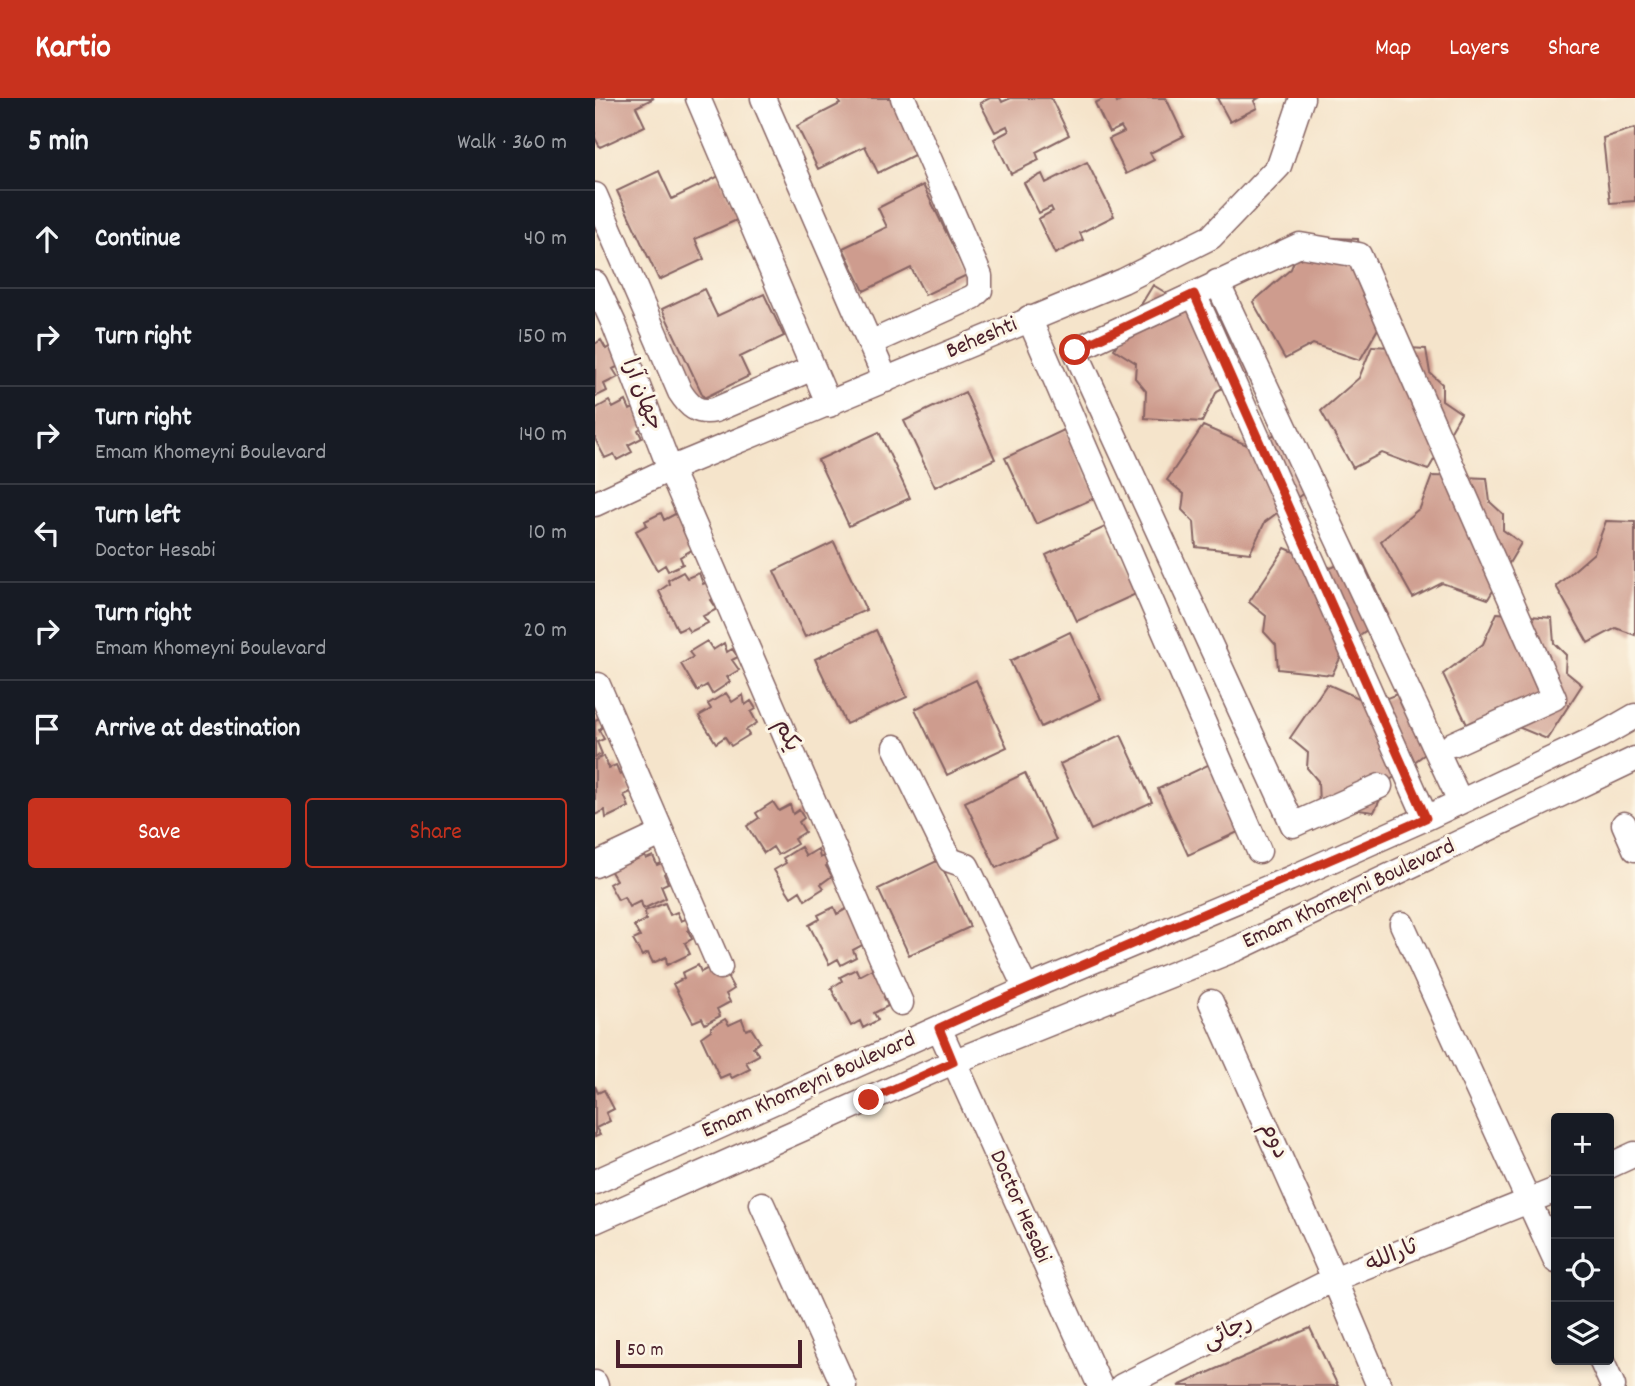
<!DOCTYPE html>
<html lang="en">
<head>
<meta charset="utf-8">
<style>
	body { margin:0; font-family:Dekko,"Playpen Sans Arabic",sans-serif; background:#20242c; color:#f1f3f6 }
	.controls { position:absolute; right:21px; bottom:21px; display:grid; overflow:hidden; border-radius:7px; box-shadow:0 4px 10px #0003 }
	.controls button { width:63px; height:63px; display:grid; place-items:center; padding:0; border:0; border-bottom:2px solid #363941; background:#171b24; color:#f1f3f6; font:35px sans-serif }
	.scale { position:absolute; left:21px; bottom:18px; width:186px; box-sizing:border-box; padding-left:7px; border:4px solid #4a1f2b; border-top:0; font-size:19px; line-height:24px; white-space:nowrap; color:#4a1f2b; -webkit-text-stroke:5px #fcf5e5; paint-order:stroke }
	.stop { position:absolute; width:21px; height:21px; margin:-16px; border:5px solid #c8321e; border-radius:50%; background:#fff }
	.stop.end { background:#c8321e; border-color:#fff; box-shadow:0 2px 7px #0008 }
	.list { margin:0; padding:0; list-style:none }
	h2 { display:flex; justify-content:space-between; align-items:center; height:91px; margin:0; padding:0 28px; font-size:30px }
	h2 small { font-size:23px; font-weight:400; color:#9ea1a6 }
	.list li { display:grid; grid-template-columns:46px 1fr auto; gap:21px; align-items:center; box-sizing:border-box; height:98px; padding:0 28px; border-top:2px solid #363941 }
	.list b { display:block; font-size:26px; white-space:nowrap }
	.list p { margin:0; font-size:23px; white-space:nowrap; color:#9ea1a6 }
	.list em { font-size:23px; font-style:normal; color:#9ea1a6 }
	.actions { display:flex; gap:14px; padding:21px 28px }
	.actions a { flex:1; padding:16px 0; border:2px solid #c8321e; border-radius:7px; text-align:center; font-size:24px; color:#c8321e }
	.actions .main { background:#c8321e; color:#fff }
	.icon { flex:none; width:38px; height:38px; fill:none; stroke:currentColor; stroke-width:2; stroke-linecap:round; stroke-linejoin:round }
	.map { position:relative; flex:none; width:1040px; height:1288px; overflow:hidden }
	header { display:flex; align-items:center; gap:42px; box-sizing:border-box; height:98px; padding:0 35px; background:#c8321e; color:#fff }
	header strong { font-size:33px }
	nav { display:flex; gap:38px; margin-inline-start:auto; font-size:24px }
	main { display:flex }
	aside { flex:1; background:#171b24 }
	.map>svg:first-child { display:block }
	.building { fill:#ce9c8e }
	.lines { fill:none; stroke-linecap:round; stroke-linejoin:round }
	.minor-casing { stroke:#866463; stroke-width:27 }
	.minor { stroke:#fff; stroke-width:24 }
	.route { stroke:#c8321e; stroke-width:9 }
	.labels { text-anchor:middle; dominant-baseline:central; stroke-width:6; stroke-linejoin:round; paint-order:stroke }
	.street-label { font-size:23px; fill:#4a1f2b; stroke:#fcf5e5 }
</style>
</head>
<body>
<header>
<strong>Kartio</strong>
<nav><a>Map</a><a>Layers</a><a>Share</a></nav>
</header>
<main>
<aside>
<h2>5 min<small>Walk · 360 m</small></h2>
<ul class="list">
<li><svg class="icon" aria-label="ahead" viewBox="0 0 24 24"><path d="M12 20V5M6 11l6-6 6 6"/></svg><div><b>Continue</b></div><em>40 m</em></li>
<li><svg class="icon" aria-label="right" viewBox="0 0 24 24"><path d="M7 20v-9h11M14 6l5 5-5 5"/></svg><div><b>Turn right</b></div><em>150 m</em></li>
<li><svg class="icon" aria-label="right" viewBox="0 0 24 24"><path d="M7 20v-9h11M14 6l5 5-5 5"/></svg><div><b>Turn right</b><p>Emam Khomeyni Boulevard</p></div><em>140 m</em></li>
<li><svg class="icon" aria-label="left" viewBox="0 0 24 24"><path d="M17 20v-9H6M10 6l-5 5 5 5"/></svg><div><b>Turn left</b><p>Doctor Hesabi</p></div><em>10 m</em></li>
<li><svg class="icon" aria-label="right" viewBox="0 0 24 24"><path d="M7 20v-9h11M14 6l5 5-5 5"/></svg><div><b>Turn right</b><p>Emam Khomeyni Boulevard</p></div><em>20 m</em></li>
<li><svg class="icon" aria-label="arrive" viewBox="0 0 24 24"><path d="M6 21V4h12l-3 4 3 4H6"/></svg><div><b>Arrive at destination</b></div></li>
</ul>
<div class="actions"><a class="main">Save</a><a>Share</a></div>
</aside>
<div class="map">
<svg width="1040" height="1288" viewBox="0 0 1040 1288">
	<rect width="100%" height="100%" fill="#fcf5e5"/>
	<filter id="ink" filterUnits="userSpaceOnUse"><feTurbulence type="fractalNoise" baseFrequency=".0143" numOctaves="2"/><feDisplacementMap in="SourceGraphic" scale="14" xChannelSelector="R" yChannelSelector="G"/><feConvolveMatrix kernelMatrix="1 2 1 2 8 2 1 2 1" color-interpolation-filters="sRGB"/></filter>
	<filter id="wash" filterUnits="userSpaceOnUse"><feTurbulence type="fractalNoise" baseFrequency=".00686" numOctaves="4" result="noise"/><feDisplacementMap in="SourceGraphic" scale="28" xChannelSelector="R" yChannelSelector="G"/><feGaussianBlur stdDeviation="1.57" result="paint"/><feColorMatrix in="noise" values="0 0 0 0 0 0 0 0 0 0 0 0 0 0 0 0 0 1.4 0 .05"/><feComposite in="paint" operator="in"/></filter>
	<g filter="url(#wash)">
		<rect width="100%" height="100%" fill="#f5e4cb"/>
		<g id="blocks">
			<path class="building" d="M0,0H59L41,9L50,28L5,49L0,40Z
				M242,0H299L325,54L283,75L270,48L223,71L202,28L245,6Z
				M395,0H405L407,4L416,0H456L474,37L441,54L444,62L416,76L399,41L414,33L412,28L400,34L385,5Z
				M510,0H520L522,5L531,0H571L589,38L555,55L559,62L531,76L514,41L529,34L526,29L514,35L500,5Z
				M622,0H664L659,3L662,10L635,24Z
				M1040,30V103L1015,105L1008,40Z
				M492,64L519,118L485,135L488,142L460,156L443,121L458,113L456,109L444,115L429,85L447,76L451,85Z
				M64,73L77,101L124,78L144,121L100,141L109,161L64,182L22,93Z
				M328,87L372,177L330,197L316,170L269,193L248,150L292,129L283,110Z
				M708,139L763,141L766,165L797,206L765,262L718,246L690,261L658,204L696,171Z
				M558,187L606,216L637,199L673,265L622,293L607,324L550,320L551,293L540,280L541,265L519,251Z
				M109,191L122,218L169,196L189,238L145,259L154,278L109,300L67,211Z
				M6,242L11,251L16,248L26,267L18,271L23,279L9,286L12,293L0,299V246Z
				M777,248L831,251L835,275L847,286V302L866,315L833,372L787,355L758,370L726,313L764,280Z
				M370,294L400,361L340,389L309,323Z
				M14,303L18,310L31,303L35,312L41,309L50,327L43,332L47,340L33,347L37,354L22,362L19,356L10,360L0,341V311Z
				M608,328L654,348L683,335L710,394L670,424L655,455L601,449L599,424L587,412L589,396L572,382Z
				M471,331L502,399L441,426L410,360Z
				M284,334L315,400L254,428L223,362Z
				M837,378L892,380L895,404L908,416V432L926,445L893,501L847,485L818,500L786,443L825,410Z
				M66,415L69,422L82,415L98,451L85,459L88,466L73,473L70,467L62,472L41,433L52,427L50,423Z
				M1011,423L1040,424V537L1021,530L993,545L961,488L999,455Z
				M512,428L543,495L482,523L451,457Z
				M239,444L271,512L210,539L179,473Z
				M690,450L736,470L765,457L793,517L752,546L737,577L683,571L681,547L669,534L671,518L654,504Z
				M88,474L92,480L104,475L108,486L113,484L122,498L116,502L122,511L108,518L113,525L95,534L91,529L83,533L64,493L74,486L73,482Z
				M902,515L957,520L959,545L971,557L970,573L987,587L952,641L906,622L876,635L848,576L888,546Z
				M281,532L312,599L251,626L220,561Z
				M475,534L506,601L446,629L415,563Z
				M112,543L118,552L129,545L132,554L137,551L143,559L137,562L144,572L132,579L135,584L117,596L112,587L102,593L86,566L98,559L94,554Z
				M381,582L412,649L352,677L320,611Z
				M732,586L777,606L807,594L834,653L794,683L779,714L724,707L723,683L712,670L713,655L695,640Z
				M131,595L137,604L148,597L150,607L156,603L161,611L156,614L162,625L151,632L154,637L136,648L130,639L121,645L104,618L116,611L113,606Z
				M5,620L8,628L4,632L9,641L2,644L7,656L0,659V622Z
				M526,637L557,704L496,732L465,666Z
				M9,658L14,670L21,667L25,676L32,673L36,681L32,685L36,694L29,697L34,709L11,720L10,712L0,717V662Z
				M623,662L654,729L593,757L563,691Z
				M430,675L461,742L401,770L370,704Z
				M178,704L184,713L195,707L198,716L204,712L209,720L204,724L210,734L199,741L202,746L183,757L178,749L169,755L152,728L164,720L161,715Z
				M46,749L51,761L58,758L62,767L69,764L72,772L69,776L73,785L66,788L71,800L48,811L46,803L34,809L29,799L23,802L14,786L21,782L15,772Z
				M206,749L211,758L223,751L225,760L231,757L236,765L231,768L237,778L226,786L229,790L210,802L205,793L196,799L179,772L191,765L188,760Z
				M344,762L375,829L314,857L283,791Z
				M70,805L75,817L82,814L86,823L93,820L97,829L93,832L97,841L90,845L95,856L72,867L71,859L58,865L53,855L47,858L38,842L45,839L39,828L51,822L50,813Z
				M239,809L242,816L255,809L271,845L258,852L261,859L246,867L243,861L234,866L214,827L225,821L223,817Z
				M103,867L106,874L119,867L129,873L139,891L131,896L135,904L122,911L125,918L110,926L107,920L98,924L78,886L89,880L87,875Z
				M261,871L264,878L277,871L282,880L297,896L289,899L293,908L279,915L283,922L268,930L265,923L256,928L236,890L247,883L245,879Z
				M130,921L134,927L147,921L151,932L156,930L165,944L158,949L164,957L151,964L155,971L137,980L134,976L125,980L106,939L116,932V929Z
				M0,988L3,995L9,992L19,1011L11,1015L15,1023L1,1030L5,1037L0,1039Z
				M715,1230L743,1288H583Z"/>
		</g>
	</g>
	<g filter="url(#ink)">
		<use href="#blocks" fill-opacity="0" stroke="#866463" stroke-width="2"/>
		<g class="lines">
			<g class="minor-casing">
				<path id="minor" d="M103,0L234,307
					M168,0L291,282
					M0,97L85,294C94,308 102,316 120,312L218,270
					M622,184L865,703
					M0,185L19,226L75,371L306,905
					M599,196L831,720
					M434,220L664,753
					M275,245L378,199L385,192V178L308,0
					M0,406L75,371L528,183L616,139L684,68L707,0
					M3,587L125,869
					M300,649L355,762L372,768L374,772L431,891
					M785,688L698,727L480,252L705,147L764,157L959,600L858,646
					M1029,726L1040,751
					M0,767L66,736
					M807,826L961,1163
					M616,904L739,1181L784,1288
					M344,930L505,1288
					M1014,1068L1040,1056
					M0,1084L431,891L694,781L831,720L1005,638L1040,618
					M167,1106L249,1288
					M0,1123L358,964L643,850L1040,661
					M1006,1262L1018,1288
					M0,1285L1,1288
					M527,1288L739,1181L961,1092"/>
			</g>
			<use href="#minor" class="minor"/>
		</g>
	</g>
	<g class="lines" filter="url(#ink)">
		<path class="route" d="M274,1002L358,964L344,930C505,857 669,792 831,720L599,196L480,252"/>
	</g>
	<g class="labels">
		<g class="street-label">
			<text transform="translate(387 241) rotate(-23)">Beheshti</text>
			<text transform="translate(46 297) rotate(69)">جهان آرا</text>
			<text transform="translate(191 638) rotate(67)">یکم</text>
			<text transform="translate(754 797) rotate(-25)">Emam Khomeyni Boulevard</text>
			<text transform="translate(214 988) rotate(-24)">Emam Khomeyni Boulevard</text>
			<text transform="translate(678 1043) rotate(66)">دوم</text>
			<text transform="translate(424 1109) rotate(66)">Doctor Hesabi</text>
			<text transform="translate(797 1159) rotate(-22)">ثارالله</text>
			<text transform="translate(633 1235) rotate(-27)">رجائی</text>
		</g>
	</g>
</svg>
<div class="controls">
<button>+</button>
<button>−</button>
<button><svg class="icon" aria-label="locate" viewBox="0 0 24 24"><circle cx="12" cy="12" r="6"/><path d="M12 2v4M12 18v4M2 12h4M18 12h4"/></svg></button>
<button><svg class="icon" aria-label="layers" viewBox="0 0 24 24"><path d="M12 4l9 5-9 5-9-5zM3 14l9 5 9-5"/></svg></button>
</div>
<div class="scale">50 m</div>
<div class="stop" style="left:480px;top:252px"></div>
<div class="stop end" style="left:274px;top:1002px"></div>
</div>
</main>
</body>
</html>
